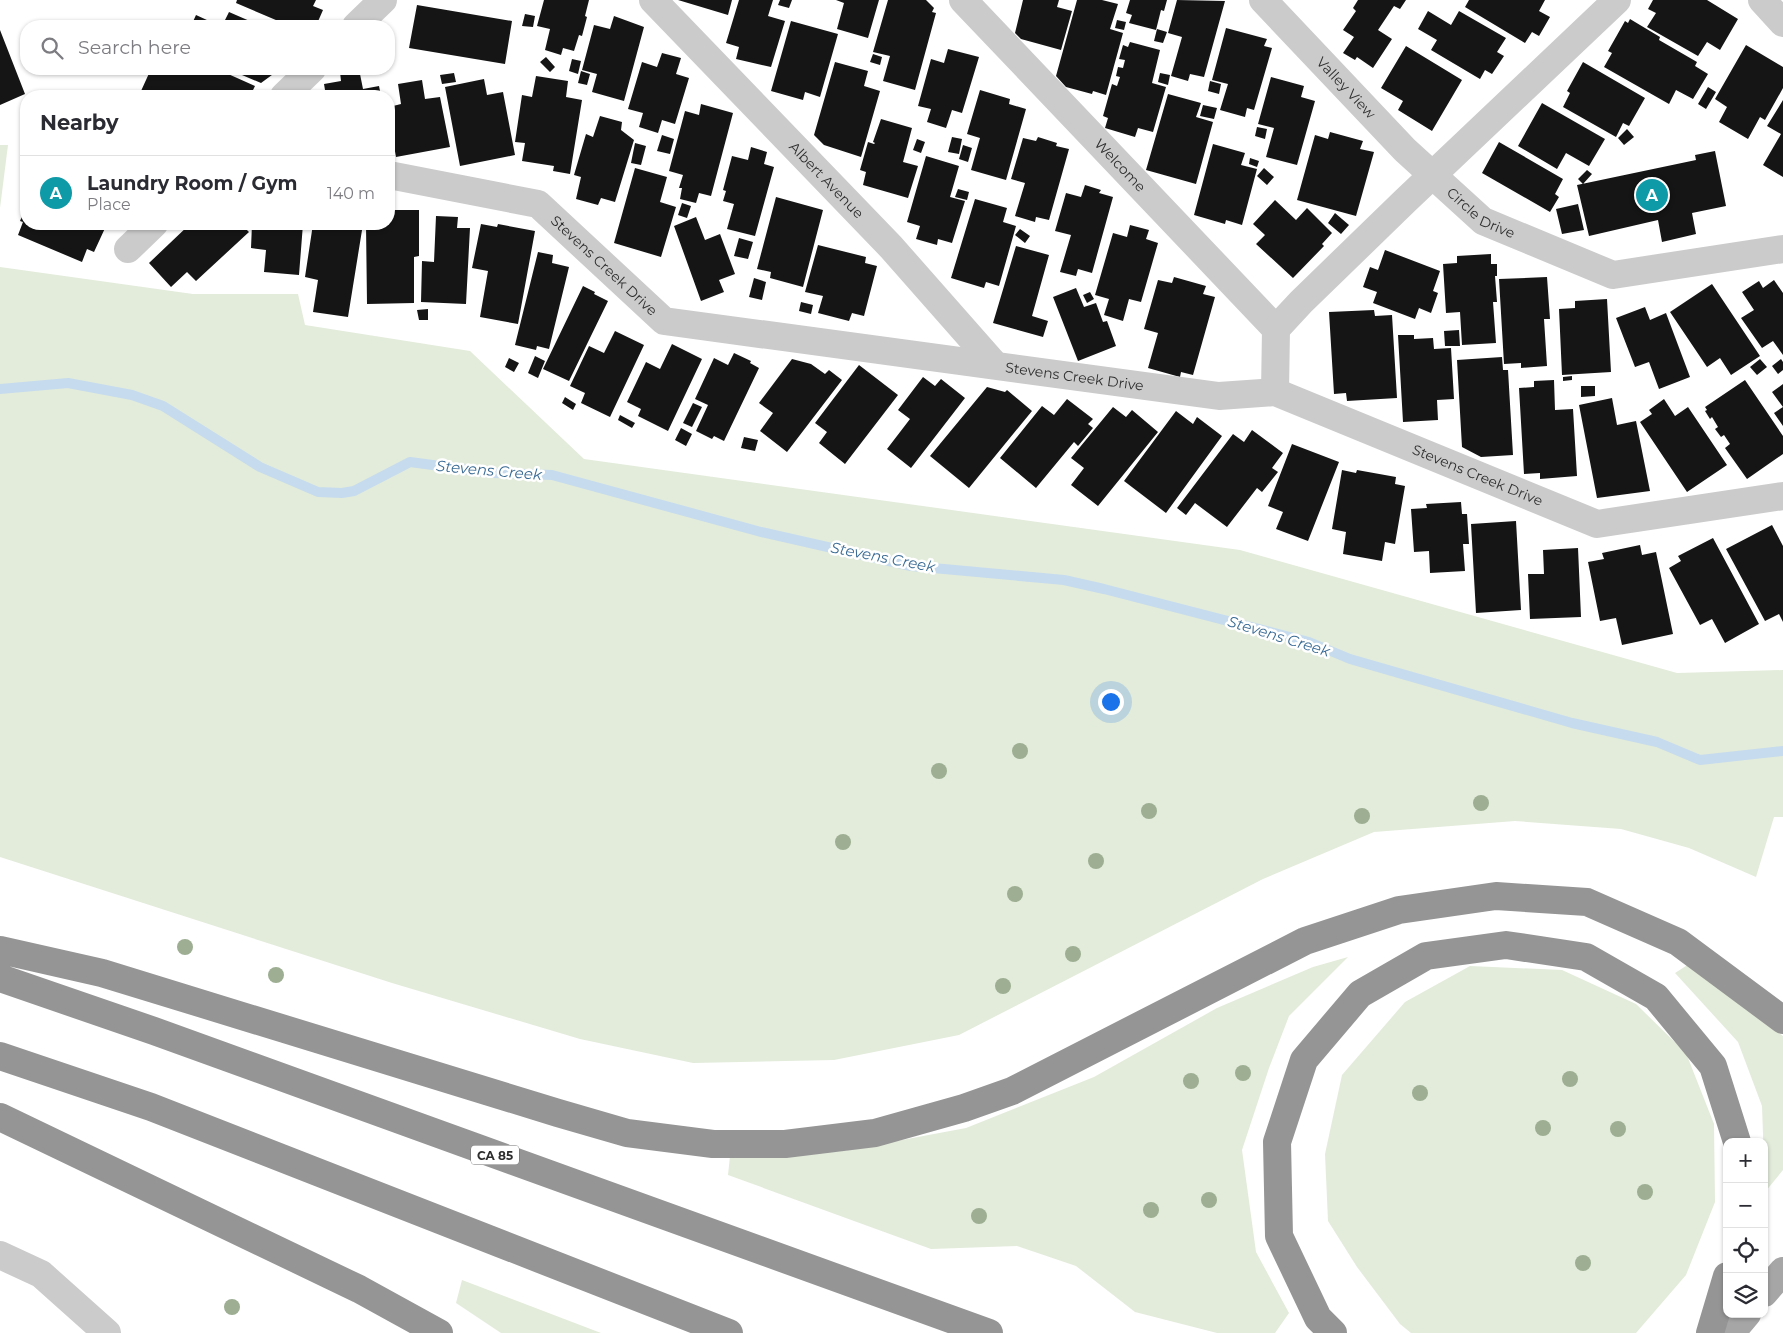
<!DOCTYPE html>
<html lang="en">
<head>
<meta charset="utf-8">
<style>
	body { margin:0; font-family:Montserrat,sans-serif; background:#f2f2f3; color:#2b2b33 }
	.controls { position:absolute; right:15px; bottom:15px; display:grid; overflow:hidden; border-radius:10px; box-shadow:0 1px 4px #0004 }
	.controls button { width:45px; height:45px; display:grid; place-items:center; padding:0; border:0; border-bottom:1px solid #e1e1e2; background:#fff; color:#2b2b33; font:25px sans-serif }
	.you { position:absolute; left:1110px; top:701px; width:18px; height:18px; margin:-12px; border:4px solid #fff; border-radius:50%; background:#1a73e8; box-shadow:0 0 0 8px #1a73e833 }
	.badge { display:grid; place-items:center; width:32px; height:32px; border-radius:50%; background:#0f766e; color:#fff; font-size:16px; font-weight:700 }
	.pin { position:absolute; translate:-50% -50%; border:2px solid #fff; box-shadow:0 1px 5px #0006 }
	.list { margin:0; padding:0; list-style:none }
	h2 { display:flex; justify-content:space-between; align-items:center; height:65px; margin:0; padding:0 20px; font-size:21px }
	h2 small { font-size:16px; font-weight:400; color:#7c7c81 }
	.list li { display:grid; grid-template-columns:32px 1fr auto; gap:15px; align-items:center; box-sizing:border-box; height:75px; padding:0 20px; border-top:1px solid #e1e1e2 }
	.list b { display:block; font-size:19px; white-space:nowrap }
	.list p { margin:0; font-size:16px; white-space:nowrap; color:#7c7c81 }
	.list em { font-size:16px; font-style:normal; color:#7c7c81 }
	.icon { flex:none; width:28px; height:28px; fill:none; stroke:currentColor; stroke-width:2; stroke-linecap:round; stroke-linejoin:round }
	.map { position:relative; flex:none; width:1783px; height:1333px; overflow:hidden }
	.search { position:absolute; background:#fff; box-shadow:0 1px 4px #0004; left:20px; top:20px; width:375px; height:55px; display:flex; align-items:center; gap:12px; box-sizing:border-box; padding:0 18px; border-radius:20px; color:#7c7c81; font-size:19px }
	.panel { position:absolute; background:#fff; box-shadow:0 1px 4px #0004; left:20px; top:90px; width:375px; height:140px; border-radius:20px }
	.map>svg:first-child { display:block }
	.green { fill:#e3ecdb }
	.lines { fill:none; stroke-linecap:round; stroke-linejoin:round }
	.stream { stroke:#c6dbed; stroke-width:10 }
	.building { fill:#151515 }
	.minor { stroke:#cbcbcb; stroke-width:28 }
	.major { stroke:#a6a6a6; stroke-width:28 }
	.highway { stroke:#959595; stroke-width:28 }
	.tree { fill:#9dae92 }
	.labels { text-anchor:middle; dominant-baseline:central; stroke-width:5; stroke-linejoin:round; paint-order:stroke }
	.shield { fill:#fff; stroke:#6d6d6d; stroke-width:1 }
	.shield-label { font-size:12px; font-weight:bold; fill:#2e2e2e }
	.street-label { font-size:14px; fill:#2e2e2e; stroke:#fff }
	.water-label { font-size:15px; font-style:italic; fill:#396a94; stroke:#fff }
</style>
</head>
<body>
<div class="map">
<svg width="1783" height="1333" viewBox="0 0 1783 1333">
	<rect width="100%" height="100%" fill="#fff"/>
	<path class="green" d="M0,145H8L0,208Z
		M0,267L193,294H298L305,325L470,351L584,459L1240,550L1677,673L1783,670V817H1774L1756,877L1689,848L1621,829L1515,821L1374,832L1263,879L959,1035L834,1060L693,1063L580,1039L392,983L0,857Z
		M1348,957L1289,1016L1269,1068L1242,1150L1256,1252L1289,1313L1275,1333H1217L1135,1312L1076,1266L1017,1246L931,1249L728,1175L730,1156L843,1151L966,1128L1094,1077L1217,1008L1313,967Z
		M1689,964L1783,1036V1170L1765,1192L1762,1106L1738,1042L1675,973Z
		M1470,966L1562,970L1636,1004L1686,1053L1714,1124L1715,1202L1686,1275L1636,1333H1411L1400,1324L1357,1267L1328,1221L1325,1154L1342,1075L1405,1002Z
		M462,1280L601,1333H501L456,1303Z"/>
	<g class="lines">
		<path class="stream" d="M0,389L68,383L132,395L163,406L260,467L318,492L342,493L354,491L410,462L493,473L552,475L761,532L911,566L1064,580L1104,589L1309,642L1350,659L1572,723L1657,742L1700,760L1783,751"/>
	</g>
	<path class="building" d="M237,0H316L313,6L323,10L316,26L310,23L308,26H290L236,3Z
		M544,0H589L585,16L587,17L582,36L579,35L574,51L563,48L561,55L545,50L550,29L537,26Z
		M678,0H732L728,15Z
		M739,0H773L768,16L785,21L771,67L736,59L739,47L726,43Z
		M780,0H792L789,8L778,5Z
		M836,0H879L868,38L837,29L844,3Z
		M888,0H926L934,8L932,12L936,13L915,90L883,81L890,56L873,52Z
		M1023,0H1059L1057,7L1072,11L1061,50L1021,39L1015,33Z
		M1077,0H1102L1118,4L1110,29L1123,33L1106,95L1093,91L1092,94L1066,87L1056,76Z
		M1130,0H1167L1164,11L1161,10L1156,30L1129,23L1132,15L1126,13Z
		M1177,0L1225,1L1204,77L1190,74L1188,81L1171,76L1182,37L1168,33Z
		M1358,0H1406L1400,9L1394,6L1378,30L1392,39L1373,68L1357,57L1355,60L1343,53L1354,37L1343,30L1356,11L1353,8Z
		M1469,0H1545L1539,11L1550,17L1539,36L1532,32L1525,43L1465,7Z
		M1653,0H1707L1738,19L1720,50L1707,42L1698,56L1647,27L1656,13L1648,9Z
		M417,5L512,21L505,64L409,48Z
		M1428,11L1451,25L1459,11L1506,38L1497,52L1504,56L1492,74L1485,70L1480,79L1431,50L1437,40L1418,29Z
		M229,12L261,26H222Z
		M525,14L535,16L533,27L522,26Z
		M196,15L220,26H191Z
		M614,16L644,27L624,101L592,92L597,74L582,70L594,25L610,29Z
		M1630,19L1660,37L1659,40L1697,62L1695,66L1708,74L1693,99L1676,90L1669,104L1604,67L1612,53L1608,51L1625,21L1628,23Z
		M1117,20L1126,22L1124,30L1115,28Z
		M791,21L838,34L820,97L805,92L803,100L771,91Z
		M1226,28L1267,39L1264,46L1272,48L1254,110L1247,108L1245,117L1220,110L1228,84L1212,80Z
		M1157,29L1167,32L1163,43L1154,41Z
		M0,30L25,94L0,105Z
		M1130,42L1160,50L1152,83L1166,87L1153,132L1138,128L1135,137L1105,128L1108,118L1103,116L1112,84L1117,86L1120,77L1116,76L1118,67L1123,68L1125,60L1119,59L1123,45L1128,47Z
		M1746,45L1783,67V88L1765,120L1760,117L1748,139L1719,122L1727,107L1715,99Z
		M1406,46L1462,80L1432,131L1398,110L1403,101L1381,88Z
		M948,49L979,57L962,113L952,110L946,128L927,122L931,109L918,106L931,59L944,63Z
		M662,53L681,58L676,74L689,78L675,124L662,120L658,133L639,127L643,113L628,109L642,62L657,67Z
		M873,54L882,57L880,65L870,62Z
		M546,57L555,67L550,72L540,62Z
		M572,59L581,61L578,74L569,71Z
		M835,62L868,71L864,86L880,91L861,157L824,145L814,135Z
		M1583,62L1645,98L1629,126L1623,123L1616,137L1563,107L1570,93L1567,91Z
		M151,69H217L255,86L250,96H154L141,91Z
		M228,69H277L276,72L261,83Z
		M359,69L363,89L379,86L381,96H326L324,84L341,81L340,72Z
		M581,71L590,74L587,85L578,83Z
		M454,73L456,82L442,84L440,75Z
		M1160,73L1170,75L1168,85L1158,82Z
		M536,76L568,81L566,97L582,100L570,174L553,171L554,166L522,161L525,143L515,142L522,95L532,97Z
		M1271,77L1304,86L1301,97L1315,101L1297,165L1266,157L1274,128L1258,124Z
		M484,79L487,95L503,92L515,155L460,166L445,87Z
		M422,80L425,99L440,97L450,147L396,157L389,117V107L401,104L398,84Z
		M1210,81L1221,84L1219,94L1208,91Z
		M1708,87L1716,92L1706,109L1698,104Z
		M980,90L1010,99L1009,104L1026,109L1006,180L971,170L980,138L967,134Z
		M1168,94L1201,103L1196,117L1213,122L1196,184L1146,170Z
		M1783,100V177L1763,165L1781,134L1767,126Z
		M1542,103L1605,139L1589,166L1566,153L1557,169L1518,146Z
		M701,104L733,113L711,196L699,193L696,203L680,199L682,188H679L683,175L669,171L685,111L699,115Z
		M1203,105L1217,108L1214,119L1200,116Z
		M600,116L622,122L621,130L634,140L615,202L601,198L598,205L576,199L581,177L574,175L586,134L593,137Z
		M881,119L912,128L903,162L918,166L908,198L863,185L866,172L860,170L868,142L874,144L875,143L873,142Z
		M1257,127L1267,129L1265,139L1255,136Z
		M1627,129L1634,137L1624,145L1618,138Z
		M1330,132L1363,141L1360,149L1374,152L1356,216L1297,200L1315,135L1328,139Z
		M662,135L674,139L670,154L657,151Z
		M952,137L962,139L959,154L948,152Z
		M1038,137L1057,143L1056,146L1069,149L1049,220L1036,217L1035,222L1015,216L1025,183L1011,179L1023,138L1036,141Z
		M917,139L925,142L921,153L913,150Z
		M1499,142L1563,179L1555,194L1559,197L1550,212L1482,173Z
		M635,143L646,146L641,165L631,163Z
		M1213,144L1245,153L1241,165L1257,169L1242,225L1226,220L1225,224L1194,215Z
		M963,145L972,148L968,162L959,159Z
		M751,147L767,152L764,164L774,167L755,236L727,229L734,204L723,201L726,191L723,190L732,156L748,160Z
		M1715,151L1726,206L1692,213L1696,234L1662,242L1658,220L1589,236L1577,185L1696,160L1695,155Z
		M926,156L959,166L950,197L965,201L952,243L938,239L937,245L916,239L920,226L907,222Z
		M1250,158L1259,161L1257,167L1249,164Z
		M635,168L667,177L660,202L676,207L661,257L614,243Z
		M1264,168L1274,177L1267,185L1257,176Z
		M1587,170L1592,174L1583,184L1578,179Z
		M1085,185L1101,190L1099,193L1113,197L1092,273L1078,269L1076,276L1060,272L1071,235L1055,231L1066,193L1081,197Z
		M958,189L969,192L967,200L955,197Z
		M776,197L823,210L803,287L770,278L771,272L757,269Z
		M975,199L1007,208L1003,222L1016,226L999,286L986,282L984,288L951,278Z
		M1275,200L1296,220L1307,208L1332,233L1322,244L1324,246L1293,278L1256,244L1265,235L1253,224Z
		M682,203L691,206L687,218L678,215Z
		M1578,204L1584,230L1562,234L1556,209Z
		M26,207V224H102L106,226L94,252L87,249L82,262L18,235L23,222L20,221Z
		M389,210H419V256L414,257V303L367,304L366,224H389Z
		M1335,213L1349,225L1341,234L1328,223Z
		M436,216L458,217L457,228H470L466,304L421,302L422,261L434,262Z
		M696,217L705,240L720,234L735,274L719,280L724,292L701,301L674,226Z
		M190,224H245L243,226L249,232L196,281L187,272L171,287L149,263Z
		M252,224H303L299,275L264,272L266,250L251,248Z
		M313,224H363L348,317L313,312L318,280L305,277Z
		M481,224L497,227L498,224L535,231L518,324L480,317L488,271L472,268Z
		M1130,225L1149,230L1146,239L1158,243L1141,302L1129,299L1123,321L1104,315L1109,299L1095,295L1113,233L1127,237Z
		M1020,229L1030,236L1025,243L1015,235Z
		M739,238L753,242L748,259L734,256Z
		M818,245L866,257L865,263L877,266L864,316L852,313L849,321L818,313L823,296L805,292Z
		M1016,246L1049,255L1032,316L1048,321L1043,337L993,323Z
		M1385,250L1440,271L1433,291L1438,293L1431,313L1419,308L1415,319L1373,303L1377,292L1363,287L1370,267L1378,270Z
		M538,252L553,255L552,263L569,267L549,349L537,346L536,350L515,345Z
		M1491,254V264H1497V276H1495L1497,302H1493L1496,343L1462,345L1460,312L1446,313L1443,264L1457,263V256Z
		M1174,277L1206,286L1203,294L1215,297L1193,375L1181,372L1180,377L1148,368L1158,333L1144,329L1158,280L1172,283Z
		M1547,277L1550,319H1544L1547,366L1521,368V363L1504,364L1499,279Z
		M754,278L766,282L762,300L749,297Z
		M1774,280L1783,293V355L1773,341L1762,348L1741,318L1754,310L1742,292L1759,281L1763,288Z
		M1712,284L1760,356L1731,375L1720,358L1707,367L1670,312Z
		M583,286L595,292L594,294L608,301L569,381L543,369Z
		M1076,288L1084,307L1096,303L1103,322L1107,321L1116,346L1078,361L1053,297Z
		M1090,292L1094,299L1087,303L1083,295Z
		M1607,299L1611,372L1562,375L1559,309L1575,308V301Z
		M801,302L813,305L811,314L799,311Z
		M1645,307L1650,320L1666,313L1690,377L1659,389L1649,362L1635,367L1616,318Z
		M428,309V320H419L417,310Z
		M1374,310L1375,316L1392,315L1397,398L1347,401L1346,393L1334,394L1329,312Z
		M1459,330L1460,346H1445L1444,331Z
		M615,331L644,345L610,417L581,403L585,393L570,386L589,346L604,353Z
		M1398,335H1414V339L1433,338L1434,349L1451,348L1454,399L1437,400L1438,420L1403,422Z
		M672,344L702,359L668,431L638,416L641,409L627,402L646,362L660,369Z
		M734,353L751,361L750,363L759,368L724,441L714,436L712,439L696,431L708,405L695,399L714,358L728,365Z
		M535,356L545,361L538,378L528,373Z
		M1502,357L1503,370H1508L1513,455L1481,457L1462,447L1457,360Z
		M509,358L519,363L514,372L505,367Z
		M792,359L811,364L825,374L829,370L842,380L787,452L760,431L773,413L759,403Z
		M1760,359L1767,367L1757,375L1750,367Z
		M1781,359L1783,362V370L1778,374L1772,366Z
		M859,365L898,395L845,464L819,443L827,432L815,423Z
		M1572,376V380L1563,381V377Z
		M923,377L935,386L941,379L965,398L911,468L887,449L910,419L898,410Z
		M1554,380L1555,410L1573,409L1577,476L1540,479V473L1524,474L1519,388L1534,387V381Z
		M1745,380L1783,436V454L1747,479L1725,448L1730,444L1724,435L1721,437L1715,429L1718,427L1712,417L1710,419L1705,411L1707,410L1705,407Z
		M1783,384V426L1774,413L1783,407L1772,392Z
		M1581,386H1595V396L1581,397Z
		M987,387L1005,392L1007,390L1032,411L969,488L930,456Z
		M565,397L576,404L573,410L562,403Z
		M1612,398L1617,425L1636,421L1650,491L1597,498L1579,405Z
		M1067,399L1093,419L1088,424L1093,428L1078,446L1074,442L1036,488L1000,458L1042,406L1054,415Z
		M1664,399L1675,416L1688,407L1727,465L1687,492L1640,422L1652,414L1649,410Z
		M693,403L702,407L692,427L683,423Z
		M1113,407L1126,417L1132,410L1158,432L1098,506L1071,485L1084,468L1071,458Z
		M1176,411L1193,424L1197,417L1222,436L1166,513L1124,481Z
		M620,415L635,423L632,428L618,420Z
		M681,428L692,434L686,446L675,440Z
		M1252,430L1283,453L1272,468L1278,472L1262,492L1257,488L1227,527L1195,503L1186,515L1177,508L1233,434L1244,442Z
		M744,437L758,440L755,451L741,448Z
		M1292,444L1339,462L1308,541L1276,529L1283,512L1268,506Z
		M1342,470L1356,473L1357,470L1396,477L1395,484L1405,486L1395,544L1385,542L1382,561L1343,554L1346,532L1332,529Z
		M1461,502L1462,514H1467L1469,544H1463L1465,571L1430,573L1429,551L1414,552L1411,509L1427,508L1426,504Z
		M1516,521L1521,610L1476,613L1471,524Z
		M1772,525L1783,546V622L1779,614L1765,621L1726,549Z
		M1713,538L1759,624L1725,643L1712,619L1700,625L1669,568L1681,561L1678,556Z
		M1640,545L1642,555L1656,552L1673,634L1622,645L1616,618L1600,621L1588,562L1604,559L1602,553Z
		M1578,548L1581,617L1530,619L1528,574H1544L1543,550Z"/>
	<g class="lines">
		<g class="minor">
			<path id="s1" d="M653,0L891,247L995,365"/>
			<path id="s2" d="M963,0L1276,329"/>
			<path id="s3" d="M1263,0L1405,150L1483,221L1613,275L1783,249"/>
			<path d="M1762,0L1783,23"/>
			<path d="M356,26L383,0"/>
			<path d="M284,96L312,69"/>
			<path id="s4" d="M389,175L538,204L664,321L1219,396L1275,392L1597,524L1783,496"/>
			<path d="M128,249L154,224"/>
			<path d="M1276,329L1301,302L1405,201L1617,0"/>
			<path d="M1275,392L1276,329"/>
			<path d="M0,1255L41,1274L107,1333"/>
		</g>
		<path class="major" d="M1764,1293L1783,1271
			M1731,1333L1747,1314"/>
		<path class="highway" d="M0,950L102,973L558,1113L627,1133L713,1144H785L875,1133L964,1108L1012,1091L1305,941L1399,910L1496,896L1587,902L1678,942L1783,1020
			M0,978L154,1031L989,1333
			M0,1056L151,1107L729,1333
			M0,1117L359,1289L439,1333
			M1333,1333L1318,1318L1279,1236L1277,1142L1304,1060L1360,994L1426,956L1506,945L1586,957L1656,997L1713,1066L1737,1142
			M1710,1333L1727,1276"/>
	</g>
	<g class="tree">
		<circle cx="1020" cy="751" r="8"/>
		<circle cx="939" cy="771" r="8"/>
		<circle cx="1481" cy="803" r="8"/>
		<circle cx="1149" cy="811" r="8"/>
		<circle cx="1362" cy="816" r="8"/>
		<circle cx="843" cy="842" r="8"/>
		<circle cx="1096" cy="861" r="8"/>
		<circle cx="1015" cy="894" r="8"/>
		<circle cx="185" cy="947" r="8"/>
		<circle cx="1073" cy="954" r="8"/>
		<circle cx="276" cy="975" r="8"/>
		<circle cx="1003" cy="986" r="8"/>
		<circle cx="1243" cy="1073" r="8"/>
		<circle cx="1570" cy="1079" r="8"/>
		<circle cx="1191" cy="1081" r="8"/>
		<circle cx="1420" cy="1093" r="8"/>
		<circle cx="1543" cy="1128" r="8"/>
		<circle cx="1618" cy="1129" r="8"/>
		<circle cx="1645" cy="1192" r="8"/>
		<circle cx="1209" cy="1200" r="8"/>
		<circle cx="1151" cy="1210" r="8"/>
		<circle cx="979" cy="1216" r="8"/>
		<circle cx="1583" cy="1263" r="8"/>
		<circle cx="232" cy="1307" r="8"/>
	</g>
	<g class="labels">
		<rect class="shield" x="471" y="1145.5" width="48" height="19" rx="4"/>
		<g class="shield-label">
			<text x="495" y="1155">CA 85</text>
		</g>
		<g class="street-label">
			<text stroke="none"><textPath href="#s3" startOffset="121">Valley View</textPath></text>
			<text stroke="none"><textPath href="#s2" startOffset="228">Welcome</textPath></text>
			<text stroke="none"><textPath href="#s1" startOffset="250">Albert Avenue</textPath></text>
			<text stroke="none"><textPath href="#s3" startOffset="306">Circle Drive</textPath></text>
			<text stroke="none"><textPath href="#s4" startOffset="242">Stevens Creek Drive</textPath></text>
			<text stroke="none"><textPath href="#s4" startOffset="738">Stevens Creek Drive</textPath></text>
			<text stroke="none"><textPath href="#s4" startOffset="1159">Stevens Creek Drive</textPath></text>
		</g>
		<g class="water-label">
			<text transform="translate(489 470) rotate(5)">Stevens Creek</text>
			<text transform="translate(883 557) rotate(11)">Stevens Creek</text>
			<text transform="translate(1279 636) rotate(17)">Stevens Creek</text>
		</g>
	</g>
</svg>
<div class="controls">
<button>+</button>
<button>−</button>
<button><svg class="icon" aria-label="locate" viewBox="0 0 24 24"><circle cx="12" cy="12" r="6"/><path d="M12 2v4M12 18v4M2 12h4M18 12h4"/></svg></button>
<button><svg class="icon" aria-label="layers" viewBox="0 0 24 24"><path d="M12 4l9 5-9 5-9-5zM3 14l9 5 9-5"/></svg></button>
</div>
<div class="you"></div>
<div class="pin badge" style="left:1652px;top:195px;background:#0f9aa8">A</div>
<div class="search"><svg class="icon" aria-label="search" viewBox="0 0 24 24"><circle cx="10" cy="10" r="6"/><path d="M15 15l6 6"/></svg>Search here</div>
<section class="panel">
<h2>Nearby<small></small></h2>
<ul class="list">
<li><span class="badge" style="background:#0f9aa8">A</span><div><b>Laundry Room / Gym</b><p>Place</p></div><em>140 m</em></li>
</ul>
</section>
</div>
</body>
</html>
